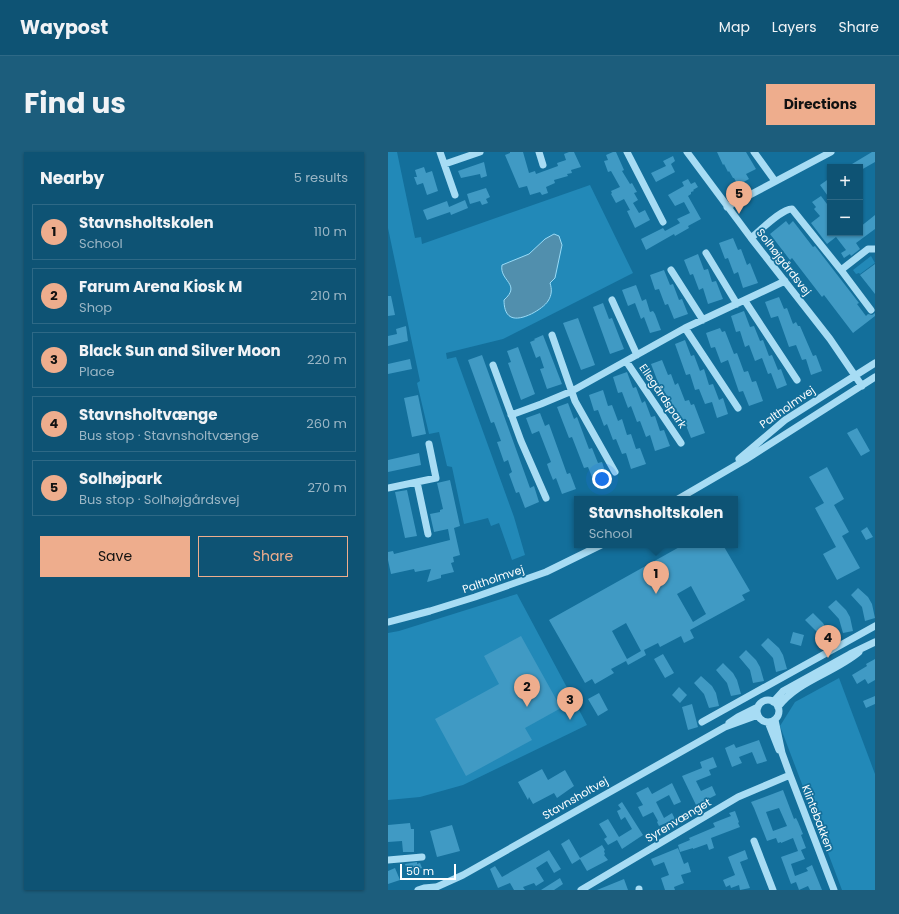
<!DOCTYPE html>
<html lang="en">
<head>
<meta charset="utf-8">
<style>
	body { margin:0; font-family:Poppins,sans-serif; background:#1c5d7c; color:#f1f3f6 }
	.controls { position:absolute; right:12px; top:12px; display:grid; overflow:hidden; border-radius:0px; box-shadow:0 1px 3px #0004 }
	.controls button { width:36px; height:36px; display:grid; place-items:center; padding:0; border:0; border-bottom:1px solid #2e6986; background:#0e5374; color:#f1f3f6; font:20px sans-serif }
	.scale { position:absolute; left:12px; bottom:10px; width:56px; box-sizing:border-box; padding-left:4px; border:2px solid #fff; border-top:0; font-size:11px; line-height:14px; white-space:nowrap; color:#fff; -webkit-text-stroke:3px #136f9b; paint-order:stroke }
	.you { position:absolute; left:214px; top:327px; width:14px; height:14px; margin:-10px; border:3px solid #fff; border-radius:50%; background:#1a73e8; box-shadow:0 0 0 6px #1a73e833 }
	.badge { display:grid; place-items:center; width:26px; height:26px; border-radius:50%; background:#eead8d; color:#111; font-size:13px; font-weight:700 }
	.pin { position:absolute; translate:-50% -33px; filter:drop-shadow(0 1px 2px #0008) }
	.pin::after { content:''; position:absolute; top:21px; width:14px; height:12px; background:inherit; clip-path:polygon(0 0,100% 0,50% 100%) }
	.popup { position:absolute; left:186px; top:344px; width:164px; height:52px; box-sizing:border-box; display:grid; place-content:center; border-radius:0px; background:#0e5374; filter:drop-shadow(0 1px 3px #0005); font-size:13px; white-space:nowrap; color:#9bb6c5 }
	.popup b { font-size:15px; color:#f1f3f6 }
	.popup::after { content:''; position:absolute; left:50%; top:100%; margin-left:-8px; border:8px solid transparent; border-top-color:#0e5374 }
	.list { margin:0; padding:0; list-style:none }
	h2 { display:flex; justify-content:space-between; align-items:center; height:52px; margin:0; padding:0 16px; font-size:17px }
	h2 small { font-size:13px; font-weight:400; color:#9bb6c5 }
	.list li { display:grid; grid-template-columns:26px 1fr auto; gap:12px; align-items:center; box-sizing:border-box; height:56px; margin:0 8px 8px; padding:0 8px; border:1px solid #2e6986; border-radius:0px }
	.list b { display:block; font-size:15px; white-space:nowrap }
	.list p { margin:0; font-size:13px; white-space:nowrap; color:#9bb6c5 }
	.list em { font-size:13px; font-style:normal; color:#9bb6c5 }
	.actions { display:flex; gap:8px; padding:12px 16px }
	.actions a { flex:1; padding:9px 0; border:1px solid #eead8d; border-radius:0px; text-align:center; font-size:14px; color:#eead8d }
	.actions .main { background:#eead8d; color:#111 }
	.map { position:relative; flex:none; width:487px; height:738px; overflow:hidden; border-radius:0px }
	header { display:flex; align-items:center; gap:24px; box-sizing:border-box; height:56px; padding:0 20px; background:#0e5374; border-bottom:1px solid #2e6986 }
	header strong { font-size:19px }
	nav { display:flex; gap:22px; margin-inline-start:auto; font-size:14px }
	.intro { display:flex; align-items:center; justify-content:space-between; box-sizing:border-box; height:96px; padding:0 24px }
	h1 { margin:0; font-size:28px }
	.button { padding:10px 18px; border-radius:0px; background:#eead8d; color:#111; font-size:14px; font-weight:700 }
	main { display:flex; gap:24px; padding:0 24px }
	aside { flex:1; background:#0e5374; border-radius:0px; box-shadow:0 1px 3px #0004 }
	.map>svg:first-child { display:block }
	.green { fill:#2289b8 }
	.water { fill:#518fad; stroke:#99dbf7 }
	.building { fill:#409ac4; fill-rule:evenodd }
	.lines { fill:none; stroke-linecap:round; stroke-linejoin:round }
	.minor { stroke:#a7dcf4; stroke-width:7 }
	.labels { text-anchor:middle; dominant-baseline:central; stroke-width:3.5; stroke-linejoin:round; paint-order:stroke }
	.street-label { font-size:11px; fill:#fff; stroke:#136f9b }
</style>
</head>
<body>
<header>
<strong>Waypost</strong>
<nav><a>Map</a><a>Layers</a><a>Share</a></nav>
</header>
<div class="intro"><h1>Find us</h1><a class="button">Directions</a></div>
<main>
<aside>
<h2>Nearby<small>5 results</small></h2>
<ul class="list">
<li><span class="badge">1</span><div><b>Stavnsholtskolen</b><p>School</p></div><em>110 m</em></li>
<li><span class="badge">2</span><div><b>Farum Arena Kiosk M</b><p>Shop</p></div><em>210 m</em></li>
<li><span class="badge">3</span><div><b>Black Sun and Silver Moon</b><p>Place</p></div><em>220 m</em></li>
<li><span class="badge">4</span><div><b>Stavnsholtvænge</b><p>Bus stop · Stavnsholtvænge</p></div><em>260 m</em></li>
<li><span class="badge">5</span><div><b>Solhøjpark</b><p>Bus stop · Solhøjgårdsvej</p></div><em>270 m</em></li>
</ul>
<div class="actions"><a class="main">Save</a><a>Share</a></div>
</aside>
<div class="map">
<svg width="487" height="738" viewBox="0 0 487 738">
	<rect width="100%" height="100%" fill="#136f9b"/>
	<path class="green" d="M0,0H9L27,86L33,85L34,92L202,33L245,121L115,187L58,201L59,207L68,205L126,365L137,403L124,408L111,371L103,374L100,366L76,372L64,315L59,314L51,280L41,282L29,231L32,229L0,76Z
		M483,104L487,111L472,122L471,121L468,122L465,118Z
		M129,442L199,573L75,633L32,645L0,648V481L11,479Z
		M451,526L487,622V738H454L392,574L407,550Z"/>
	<path class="water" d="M166,82L171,84L174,93L167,126L162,131C164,137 164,143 160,149C155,157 133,170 123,165C117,162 116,154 116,148C134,132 111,129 114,113L141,102L157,87Z"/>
	<path class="building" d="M122,0H135L141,21L147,19L148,22L170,14L169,11L178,8L176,2L181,0H186L193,15L183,18L184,21L179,22L180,24L166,28L167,31L158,35L160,41L154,43L152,40L142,43L139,34L131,36L117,3L122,1Z
		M225,0H228L236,18L234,19L242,32L244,31L249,40L246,41L250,48L245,51L251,61L257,58L262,68L247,76L239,59L242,58L236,47L228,51L223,42L224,41L223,39L232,35L223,19L220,20L216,9L220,8L218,3Z
		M329,0H358L368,17L358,22L361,27L350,33L346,26H345L341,19L340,20L336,12L335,13Z
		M484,0H487V10L473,18L472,15H459Z
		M285,4L287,9L283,12L287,20L268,30L263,21L278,14L275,9Z
		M96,10L99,24L93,26L92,22L73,26L70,19Z
		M36,15L38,21L44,19L50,39L39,43L35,31L29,33L26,25H29L27,18Z
		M442,26V47L432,33Z
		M300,27L303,32L307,30L310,35L305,38L306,39L303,40V42L300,44L313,67L300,74L301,76L287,84L286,82L258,98L253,87L275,76L277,79L292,71L289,67L302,61L296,50L287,54L280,43L296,34L294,30Z
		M98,36L102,45L98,47L100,51L94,53L92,49L82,52L79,42Z
		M433,44L442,56V81H472V75L487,63V77L468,91L472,97L463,104L462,102L456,106L453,101L458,98L448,85L439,92L423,71L432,64L426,57L428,55L424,50Z
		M77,48L80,56L63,63L62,60L39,68L35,58L59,49L61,55Z
		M398,69L401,73L405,69L425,95L427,94L471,151L469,152L478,164L480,162L484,163L487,161V164L465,181L436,143L434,145L404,106L402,108L382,82Z
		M345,86L350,98L353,97L359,113L362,111L370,131L355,136L350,120L346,122L340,106L337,107L331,91Z
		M310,102L316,118L320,117L324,130L328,129L335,147L320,152L315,136L311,138L305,122L302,123L296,108Z
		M487,112V142L472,123Z
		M276,118L282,133L285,132L291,148L294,147L300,162L286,167L280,152L277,153L271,137L267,138L262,123Z
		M248,133L254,149L258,147L262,160L265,159L267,162L273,178L262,181L256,165L253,167L247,151L240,154L234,138Z
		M0,144H3L7,163L0,164Z
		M391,145L396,157L399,156L405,172L408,170L410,174H412L425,204L428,203L434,219L423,223L418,207L414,208L408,193L401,195L390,164L383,166L377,150Z
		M215,151L221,167L224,166L236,197L222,202L205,155Z
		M356,159L362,175L366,174L372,189L375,188L381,204L384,203L390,218L393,217L399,233L389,237L383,221L380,222L374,206L367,209L361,193L357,195L352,179L348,180L343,164Z
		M190,166L207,213L193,218L175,171Z
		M18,174L20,189L0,194V184L9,182L8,177Z
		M332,176L334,180L337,179L346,202L349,201L356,220L360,219L364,230L368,229L375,249L361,254L355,239L351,240L340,208L333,211L327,195L323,196L318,181Z
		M155,183L174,232L159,237L152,217L156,216L152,204L148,206L142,190L147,188L146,187Z
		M297,188L303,204L306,203L312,219L316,217L321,233L325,232L331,248L335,246L340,262L329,266L324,250L317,252L311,237L307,238L302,222L298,223L287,192Z
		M130,195L147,242L133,248L120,211L123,210L119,199Z
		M94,203L142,336L146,334L151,350L137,356L131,340L128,341L121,322L124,320L120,308L116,310L109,290L113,289L106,270L103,271L80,208Z
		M22,207L24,217L0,222V212Z
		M274,208L280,223L283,222L287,233L290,231L297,249L301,248L303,253L306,252L317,281L303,286L297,271L294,272L288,256L284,258L273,232L271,233L263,212Z
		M239,220L245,236L248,235L254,251L257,249L263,265L267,264L272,279L276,278L282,294L267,299L262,283L258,285L252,269L249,270L243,254L240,256L234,240L230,241L225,225Z
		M215,238L220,254L224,253L230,269L234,267L239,283L243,282L248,297L252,296L258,312L243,317L238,301L234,302L228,287L225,288L219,272L216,274L210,258L206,259L201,243Z
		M30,243L38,282L24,285L16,246Z
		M180,251L186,267L189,265L201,297L204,296L210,311L214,310L219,325L206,330L200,315L196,316L184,285L181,286L169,255Z
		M152,261L157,274L161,272L179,322L182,321L188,337L174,342L168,326L165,328L161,318L159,312L163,310L151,279L144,282L138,266Z
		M469,276L482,299L473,304L459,281Z
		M31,301L33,313L0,320V308Z
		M439,315L456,347L446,353L461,380L454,384L472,416L449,428L435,402L448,395L427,356L436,351L421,325Z
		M62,328L72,374L66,376L72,403L65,405L66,410L63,411L66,420L53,423V426L39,430L43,417L27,420L26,417L3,422L0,408V400L5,399L6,402L62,388L60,377L46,380L42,362L52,360V358L55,357L49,331Z
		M19,338L29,384L17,386L7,340Z
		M479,375L485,385L478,388L473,379Z
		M295,393H335L362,439L354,443L357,448L302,478L306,486L296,491L293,484L272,495L270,491L256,498L258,503L240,513L238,509L223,517L226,521L207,532L204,527L197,531L161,468ZM303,434L318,462L305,470L289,442ZM238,471L253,499L239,507L224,479Z
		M470,436L480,445L484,452L487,466L477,469L474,455L463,443Z
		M448,448L458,458L462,465L465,479L455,481L451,467L440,455Z
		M425,461L435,471L439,478L443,493H442L417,468Z
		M405,480L416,483L413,494L402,491Z
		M133,484L173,556L137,576L144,588L78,624L47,567L111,532L96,504Z
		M380,486L391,496L395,503L399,517L388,520L385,506L373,493Z
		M358,498L368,508L372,515L376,529L365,531L362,518L351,505Z
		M275,502L286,521L277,526L266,507Z
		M487,507V528L480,532L477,527L469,532L464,523L479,514L478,512Z
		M335,511L345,521L349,528L353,542L343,544L339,531L328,518Z
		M313,524L324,534L328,541L331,554L321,556L316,542L306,531Z
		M291,535L299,543L292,551L284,543Z
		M211,541L220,558L210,564L200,547Z
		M487,544V552L478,556L475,549Z
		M304,552L310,575L300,578L294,555Z
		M371,588L379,609L369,612L364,600L351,605L354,611L344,615L337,596L346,592L348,596Z
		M325,605L329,615L321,618L323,623L308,629L313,639L324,634L328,643L308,653L294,624L314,616L312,610Z
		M154,617L160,628L177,618L186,634L169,646L166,641L145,652L141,645L140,648L130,630Z
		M284,631L293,650L286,653L281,643L268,650L276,666L284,661L287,667L271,674L269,670L270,669L265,660L255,665L250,655L255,653L248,641L260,635L264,642Z
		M395,638L406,667L408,666L410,670L415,682L413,683L418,696L413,698L417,707L403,712L407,724L420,719L418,716L424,713L434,738H422L420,734L411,738L408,730L403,732L393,705L410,699L405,686L393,691V690L390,691L388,686L379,689L366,656L363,650ZM391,656L399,674L385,679L378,660Z
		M234,650L255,683L234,697L229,688L220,693L216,687L219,685L211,672L220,667L231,685L244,677L237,665L233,668L229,659L233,657L230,653Z
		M347,659L351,670L350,671L352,675L323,686L326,696L321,698L319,692L305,697V696L292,700L290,693L302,688L301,686L327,675L325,671L343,664L341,661Z
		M22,671L23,677H26V700H15L14,689L0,690V673Z
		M64,673L72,699L49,705L42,679Z
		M181,687L192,706L214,693L217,698L216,699L217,702L216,703L220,708L199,719L192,707L184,712L173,692Z
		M290,696L296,712L300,710L303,720L293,723L296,731L286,735L287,738H277L273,726L281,723L276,710L266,714L263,707Z
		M161,698L173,717L166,721L159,709L148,716L156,729L148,734L146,731L135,735L137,738H126L122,731L110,736L102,717L107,714L114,725Z
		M357,698L360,707L352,710L362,736L352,738L351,733L343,736L342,733L338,735L335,728L347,723L340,705Z
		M29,710V712L32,711L34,716L31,717L32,720L21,724L17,712Z
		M7,716L12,728L0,732V719Z
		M172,726L175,732L166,738H153Z
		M236,727L240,738H209Z"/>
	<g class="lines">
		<path class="minor" d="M52,0L67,43
			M151,0L155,13
			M239,0L275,70
			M299,0L363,86L442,187L474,234
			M366,0L387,29
			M57,12L92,0
			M339,55L443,0
			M363,86C372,79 393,57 404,57L453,118L480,97H487
			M318,101L349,152
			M283,118L315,168
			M453,118L483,158
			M224,148L249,203
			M357,149L409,228
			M297,176L350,256
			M164,183L187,249L227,320
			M238,209L293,291
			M105,213L133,289L158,346
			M123,263L153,252L184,239L297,176L397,129
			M351,307L397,268L487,211
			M29,330L40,382
			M0,336L48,326L41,292
			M290,347L357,308L487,225
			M0,470L42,459L87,445L158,420L213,393
			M369 559a11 11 0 1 1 22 0a11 11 0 1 1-22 0Z
			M385,550L395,539L462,502L487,490
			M390,555C409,529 446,521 471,500
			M387,568L394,601L402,623L446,738
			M314,570L487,474
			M380,570L391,598
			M341,571L350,565L370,555
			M366,689L385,738
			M0,708L34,705
			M251,737V738
			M30,738L36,736L47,735
			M42,738L75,723L337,575L370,563
			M193,738L350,645L402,623"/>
	</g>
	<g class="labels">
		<g class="street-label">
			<text transform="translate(396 110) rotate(52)">Solhøjgårdsvej</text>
			<text transform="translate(275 244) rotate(56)">Ellegårdspark</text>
			<text transform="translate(399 255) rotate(-35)">Paltholmvej</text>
			<text transform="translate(105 427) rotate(-19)">Paltholmvej</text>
			<text transform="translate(187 646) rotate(-30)">Stavnsholtvej</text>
			<text transform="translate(430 666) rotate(69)">Klintebakken</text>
			<text transform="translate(290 668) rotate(-31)">Syrenvænget</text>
		</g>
	</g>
</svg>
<div class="controls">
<button>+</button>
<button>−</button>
</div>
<div class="scale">50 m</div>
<div class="you"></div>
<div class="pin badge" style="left:268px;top:442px">1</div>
<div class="popup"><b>Stavnsholtskolen</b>School</div>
<div class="pin badge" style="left:139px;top:555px">2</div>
<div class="pin badge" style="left:182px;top:568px">3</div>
<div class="pin badge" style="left:440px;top:506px">4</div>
<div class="pin badge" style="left:351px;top:62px">5</div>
</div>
</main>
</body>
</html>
